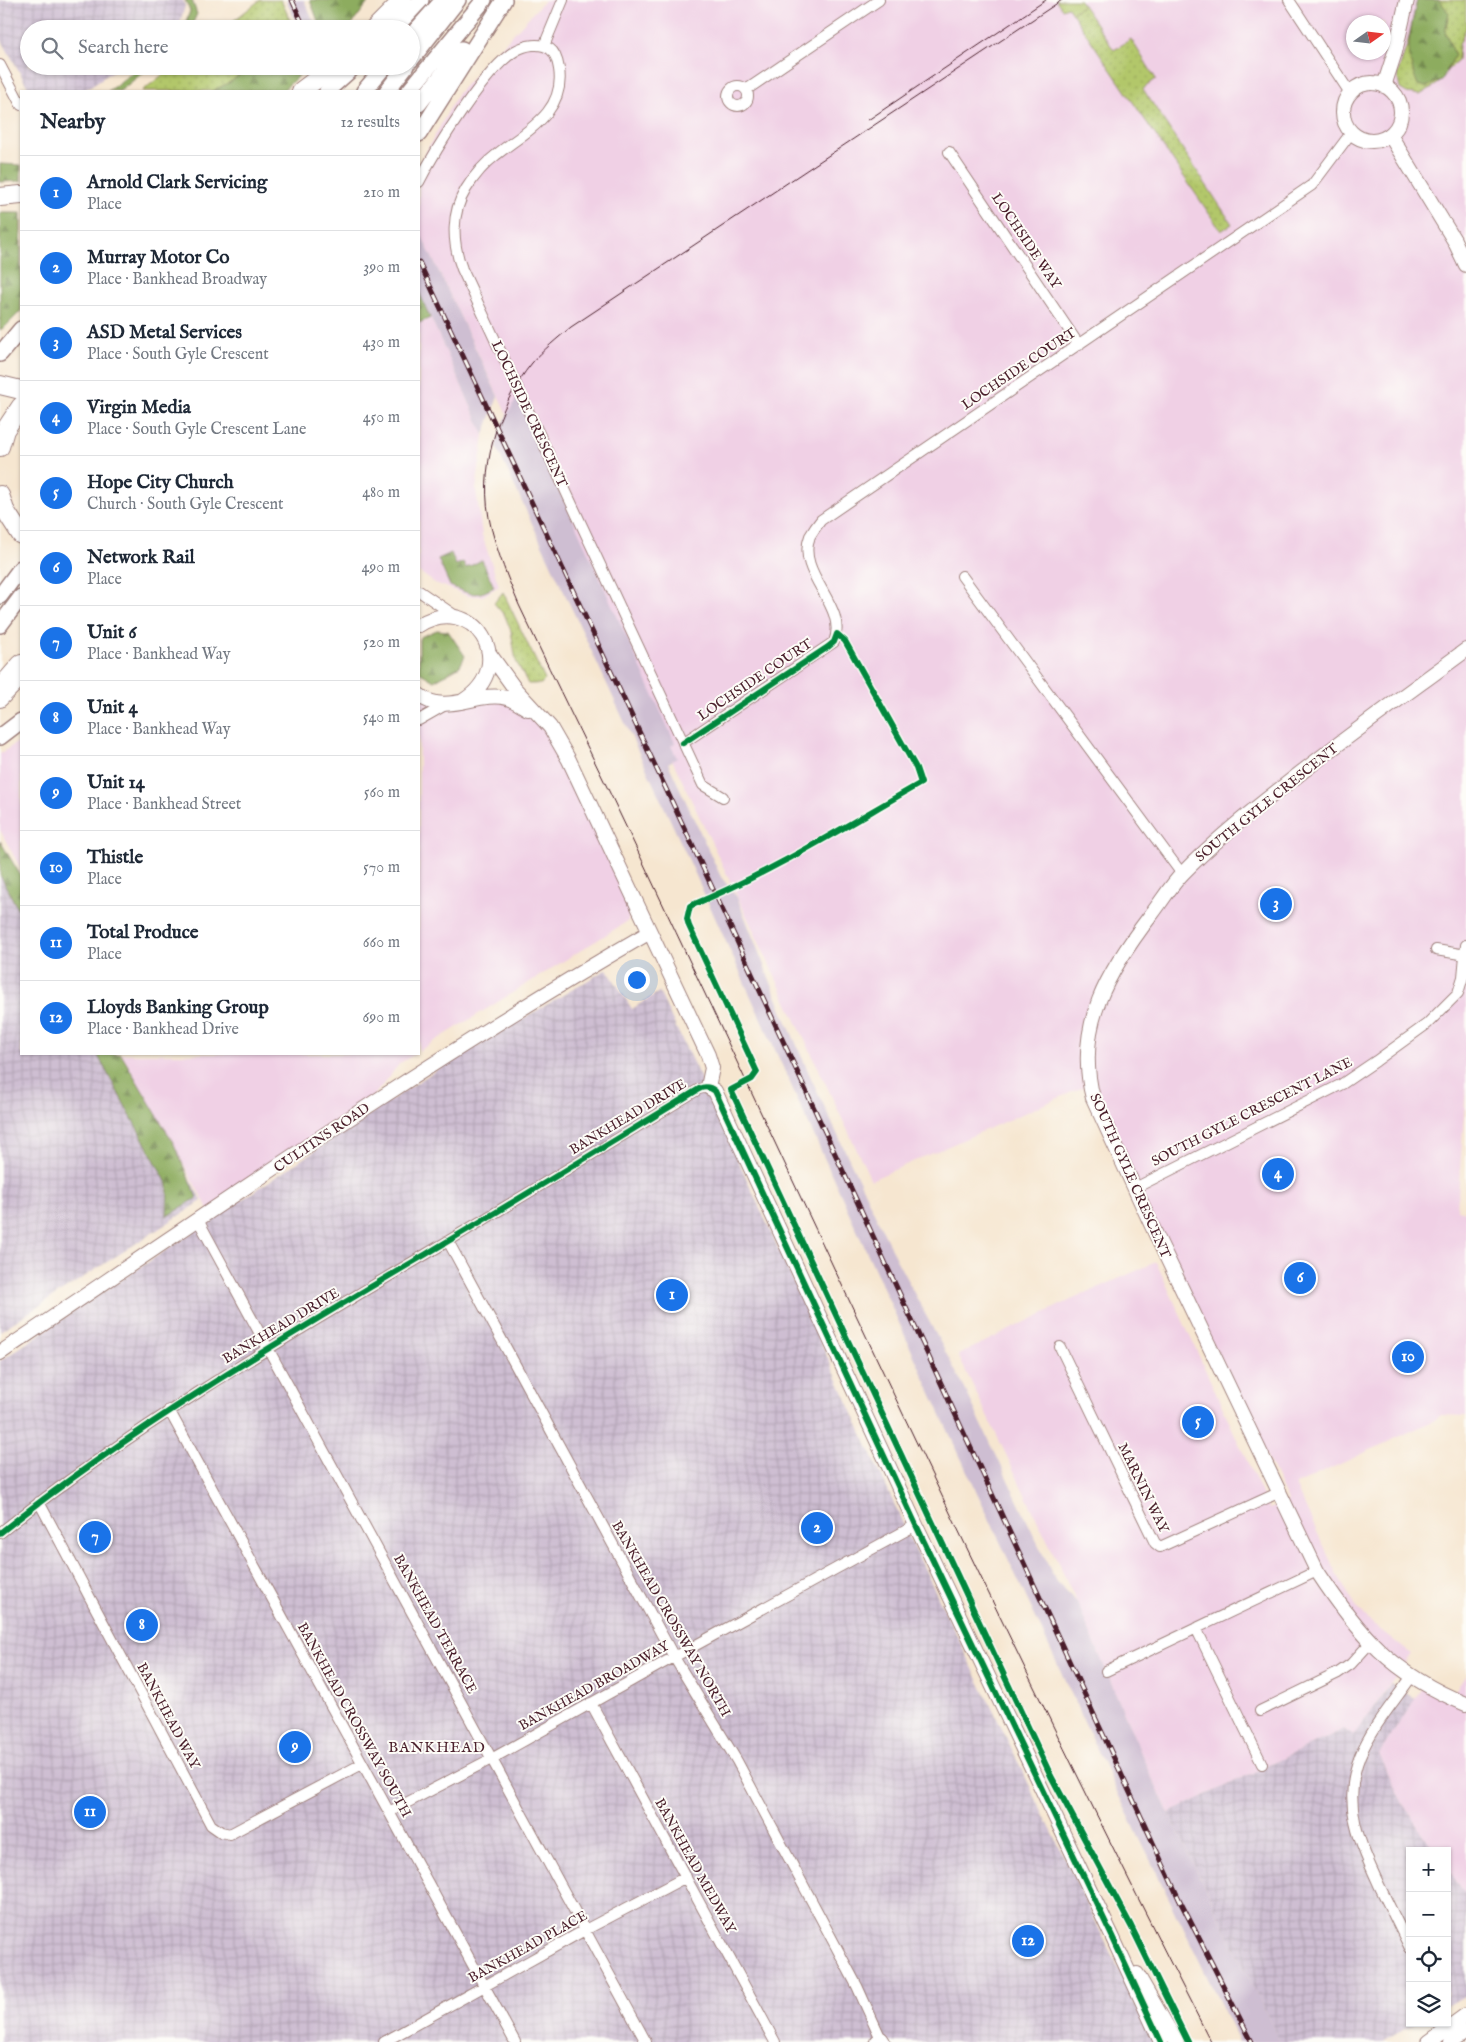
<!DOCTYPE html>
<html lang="en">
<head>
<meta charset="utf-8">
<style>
	body { margin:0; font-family:"IM FELL English",serif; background:#f6f6f7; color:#1f2937 }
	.controls { position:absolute; right:15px; bottom:15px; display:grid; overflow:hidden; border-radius:0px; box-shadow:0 1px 4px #0004 }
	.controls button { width:45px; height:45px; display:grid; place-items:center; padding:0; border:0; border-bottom:1px solid #e0e1e3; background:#fff; color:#1f2937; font:25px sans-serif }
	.compass { position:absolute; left:1346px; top:15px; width:45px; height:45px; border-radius:50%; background:#fff; box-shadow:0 1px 4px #0004; rotate:76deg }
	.you { position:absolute; left:636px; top:979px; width:18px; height:18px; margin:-12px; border:4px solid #fff; border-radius:50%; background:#1a73e8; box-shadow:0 0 0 8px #1a73e833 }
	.badge { display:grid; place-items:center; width:32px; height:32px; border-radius:50%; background:#1a73e8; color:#fff; font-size:16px; font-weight:700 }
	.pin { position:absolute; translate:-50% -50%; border:2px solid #fff; box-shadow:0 1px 5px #0006 }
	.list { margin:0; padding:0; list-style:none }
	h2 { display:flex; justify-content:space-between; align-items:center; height:65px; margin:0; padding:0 20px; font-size:21px }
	h2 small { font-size:16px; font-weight:400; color:#747a83 }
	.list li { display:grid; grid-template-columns:32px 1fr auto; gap:15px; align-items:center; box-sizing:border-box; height:75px; padding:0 20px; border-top:1px solid #e0e1e3 }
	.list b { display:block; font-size:19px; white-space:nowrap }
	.list p { margin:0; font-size:16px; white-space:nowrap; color:#747a83 }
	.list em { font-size:16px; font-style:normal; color:#747a83 }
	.icon { flex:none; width:28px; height:28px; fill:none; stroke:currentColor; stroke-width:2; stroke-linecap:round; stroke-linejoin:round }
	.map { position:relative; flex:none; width:1466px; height:2042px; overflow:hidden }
	.search { position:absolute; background:#fff; box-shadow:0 1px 4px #0004; left:20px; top:20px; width:400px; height:55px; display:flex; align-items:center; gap:12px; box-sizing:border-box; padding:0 18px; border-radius:28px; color:#747a83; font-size:19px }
	.panel { position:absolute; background:#fff; box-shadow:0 1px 4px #0004; left:20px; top:90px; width:400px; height:965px; border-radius:0px }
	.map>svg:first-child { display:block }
	.built { fill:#f0d0e5; fill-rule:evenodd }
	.industrial { fill:url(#industrial-grid) }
	.railway { fill:#cebed2 }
	.grass { fill:url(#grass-dots); stroke:#7e734b }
	.forest { fill:url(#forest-firs); stroke:#6c6645 }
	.park { fill:url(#park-tufts); stroke:#7e734b }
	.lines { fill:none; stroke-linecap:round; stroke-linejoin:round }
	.street-casing { stroke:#a0827e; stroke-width:12 }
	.secondary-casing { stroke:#a0827e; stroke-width:16 }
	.primary-casing { stroke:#a0827e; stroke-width:18 }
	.highway-casing { stroke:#a0827e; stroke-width:20 }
	.street { stroke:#fff; stroke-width:10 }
	.secondary { stroke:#fff; stroke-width:14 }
	.primary { stroke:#fff; stroke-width:15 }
	.highway { stroke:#fff; stroke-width:18 }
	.tram { stroke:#4a1f2b; stroke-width:1 }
	.rail-casing { stroke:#4a1f2b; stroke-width:5 }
	.rail { stroke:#fdfcf7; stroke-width:3; stroke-dasharray:9; stroke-linecap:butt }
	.cycleway-casing { stroke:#fdfcf7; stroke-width:9 }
	.cycleway { stroke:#00873e; stroke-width:6 }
	.labels { text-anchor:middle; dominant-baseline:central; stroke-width:4; stroke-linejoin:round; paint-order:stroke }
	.street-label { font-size:14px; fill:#4a1f2b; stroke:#fdfcf7 }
	.neighbourhood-label { font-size:15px; letter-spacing:1px; fill:#4a1f2b; stroke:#fdfcf7 }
</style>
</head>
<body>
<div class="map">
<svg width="1466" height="2042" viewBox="0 0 1466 2042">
	<defs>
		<pattern id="industrial-grid" width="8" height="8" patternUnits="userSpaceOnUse" patternTransform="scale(1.25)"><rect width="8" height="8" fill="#cebed2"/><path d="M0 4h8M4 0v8" fill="none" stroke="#b2a3b4"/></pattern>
		<pattern id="grass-dots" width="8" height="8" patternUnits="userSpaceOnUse" patternTransform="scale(1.25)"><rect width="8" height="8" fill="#b2c76b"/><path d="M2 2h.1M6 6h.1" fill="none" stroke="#9baa5d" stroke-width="1.8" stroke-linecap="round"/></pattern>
		<pattern id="forest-firs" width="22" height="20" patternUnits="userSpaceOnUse" patternTransform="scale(1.25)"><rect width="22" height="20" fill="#8dac5f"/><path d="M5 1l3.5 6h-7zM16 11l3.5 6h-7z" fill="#758b4f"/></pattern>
		<pattern id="park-tufts" width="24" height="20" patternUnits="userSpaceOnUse" patternTransform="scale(1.25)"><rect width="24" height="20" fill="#b2c76b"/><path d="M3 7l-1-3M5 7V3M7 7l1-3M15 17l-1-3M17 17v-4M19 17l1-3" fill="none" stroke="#9baa5d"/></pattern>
	</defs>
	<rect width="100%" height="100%" fill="#fdfcf7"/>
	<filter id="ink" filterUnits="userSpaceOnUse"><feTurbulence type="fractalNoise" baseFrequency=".02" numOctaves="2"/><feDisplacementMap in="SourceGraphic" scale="10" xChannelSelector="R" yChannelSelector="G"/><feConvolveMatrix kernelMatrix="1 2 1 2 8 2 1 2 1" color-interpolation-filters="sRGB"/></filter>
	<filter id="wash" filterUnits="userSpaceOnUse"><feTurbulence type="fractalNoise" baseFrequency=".0096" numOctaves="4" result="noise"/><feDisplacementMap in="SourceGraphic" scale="20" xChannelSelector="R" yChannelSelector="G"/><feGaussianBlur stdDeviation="1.12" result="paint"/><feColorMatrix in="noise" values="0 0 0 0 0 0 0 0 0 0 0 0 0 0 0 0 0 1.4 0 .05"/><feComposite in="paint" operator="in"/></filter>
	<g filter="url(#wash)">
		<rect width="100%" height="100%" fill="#f6e6d0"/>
		<path class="built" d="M545,0H1466V1086L1457,1210L1466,1212V1416L1441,1415L1433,1421L1295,1485L1339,1579L1356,1606L1367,1619L1411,1654L1353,1737L1344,1729L1169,1813L1149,1772L1077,1602L958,1355L1073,1299L1156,1262L1269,1509L1288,1501L1088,1085L871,1180L731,883L419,230V165L458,93ZM1354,22H1384V52H1354Z
			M419,292L484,435L476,489L482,535L499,586L483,596H468L435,583L419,572Z
			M419,695L422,697H501L539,716L626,878L630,910L628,921L419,1051Z
			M21,740V869L0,830V754Z
			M122,1054H415L400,1063L360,1113L210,1212Z
			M1466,1675V1895L1447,1868V1851H1435L1403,1804L1379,1754L1427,1680L1453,1694Z"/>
		<path class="industrial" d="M0,0H183L185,6L178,29H29V66H121L83,91H30L0,37Z
			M0,841L21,876V1054H121L202,1201L0,1331Z
			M607,969L632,1009L659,992L709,1096L910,1539L1154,2042H0V1361L433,1072Z
			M1391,1684L1415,1699L1379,1754L1403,1804L1435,1851H1410V2023H1416L1382,2042H1280L1169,1813L1344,1729L1353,1736Z
			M1447,1868L1466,1895V1995L1447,2006Z"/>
		<path class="railway" d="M286,0H304L317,29H299Z
			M419,230L498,396L484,435L419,292Z
			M517,397L675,743L671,746L677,758L668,763L721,877L737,897L783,1013L811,1078L895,1257L965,1389L1056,1582L1077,1602L1149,1772L1280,2042H1239L1119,1796L945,1424L687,856L496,446L501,427Z"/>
		<path class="grass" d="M260,0H281L294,29H223Z
			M1417,0H1466V28L1459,45L1458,61L1445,72L1439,83L1420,95L1407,93L1400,89L1397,75L1407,45Z
			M1083,5L1114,50L1131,39L1156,79L1143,89L1232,224L1221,231L1072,13Z
			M174,66H250L232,81L213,91H142Z
			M503,592L545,680L541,684H528L516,661L511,631L505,616L494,603Z"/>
		<path class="forest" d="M185,0H192L197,14L190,29H183L190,11Z
			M310,0H370L350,27L321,29Z
			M1417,0H1439L1449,13L1445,32L1455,55L1442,80L1426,87L1418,85C1403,49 1410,36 1417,0Z
			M141,66H151L120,91H108Z
			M250,66H309L282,91H213L232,81Z
			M0,164L21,165V181L0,182Z
			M0,213H21V311L6,326L0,330Z
			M419,292L430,318L419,323Z
			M451,553L456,565L463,562L466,568L482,560L494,587C476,598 469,594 450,586L438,559Z
			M437,630L448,631L465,656L460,666L434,681L419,672V640L420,637Z
			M0,841L21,876V915L0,875Z
			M97,1054H121L174,1144L197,1198L167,1216L168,1185Z"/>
		<path class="park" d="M1056,0H1080L1083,5L1072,13L1068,7L1062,9Z"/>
	</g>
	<g filter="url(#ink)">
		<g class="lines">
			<g class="street-casing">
				<path id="street" d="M1289,0L1350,93
					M544,46L563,0
					M0,65L21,105
					M728 96a10 10 0 1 1 20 0a10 10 0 1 1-20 0Z
					M746,90L879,0
					M949,152L1079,345
					M419,182C435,150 485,69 515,51C525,45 540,42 550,49C556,53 558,63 559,69C566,113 524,132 496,155C484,164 474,176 466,189C451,213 452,243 462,269L703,785L723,797
					M962,576L1182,874
					M419,591L457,617
					M419,720L447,704
					M683,743L834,642C849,606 795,574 810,536C813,531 817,525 821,520L1312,185L1351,133
					M1436,950L1466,955
					M1135,1188L1342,1084L1376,1061L1427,1024L1458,993L1463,977L1466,945
					M198,1220L646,2042
					M448,1241L674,1657L737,1761L857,1986L881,2039
					M1060,1347L1155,1543L1160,1547L1280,1492
					M169,1410L515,2042
					M39,1502L211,1825L221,1832L230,1834L362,1764
					M0,1533C134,1426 281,1340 428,1253C519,1199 609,1144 699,1089L708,1087
					M1196,1628L1262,1764
					M1106,1671L1317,1571
					M591,1703L775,2042
					M1260,1711L1338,1673L1351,1664L1371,1642
					M389,1812L493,1758L674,1657L916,1525
					M1410,1948C1400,1928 1390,1907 1380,1887C1360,1844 1341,1804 1360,1756C1372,1727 1394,1702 1412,1676
					M384,2042L585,1930L686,1877"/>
			</g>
			<g class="secondary-casing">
				<path id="secondary" d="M1343 112a29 29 0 1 1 58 0a29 29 0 1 1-58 0Z
					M1384,86L1395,52L1407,0
					M1390,135L1454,240L1466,265
					M419,625C472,591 521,664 463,701
					M1466,650C1405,695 1343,739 1284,786C1249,813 1214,841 1183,873C1171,885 1162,901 1151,915C1109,970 1074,1026 1093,1098L1158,1239L1317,1571C1359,1635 1392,1674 1466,1704
					M489,653L515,689L550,727L569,760L708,1055L712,1068L708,1087L715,1091L916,1525L1112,1936L1161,2042
					M419,695C446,717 478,690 507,698C514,700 521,705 528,709
					M0,700L21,679
					M0,1353C214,1209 426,1061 650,932
					M1137,1974L1176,2042
					M877,2042L881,2039L883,2042
					M1429,2042L1466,2015
					M1451,2042L1466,2032"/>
			</g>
			<g class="primary-casing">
				<path id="primary" d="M394,29L421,0
					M411,36L443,0
					M411,60L458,0
					M327,91L355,66
					M364,91L385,66
					M387,91L406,66
					M409,91L484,0
					M419,104L462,49
					M419,134L504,0
					M0,354L21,329
					M0,596L21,568
					M0,625L21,597
					M0,737L21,721"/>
			</g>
			<g class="highway-casing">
				<path id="highway" d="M374,29L403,0
					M301,91L334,66
					M0,197L21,195
					M0,385L21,390
					M0,447L5,430L21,406
					M0,495L5,510L21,535
					M0,688L21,664"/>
			</g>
			<use href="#street" class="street"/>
			<use href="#secondary" class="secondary"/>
			<use href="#primary" class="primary"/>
			<use href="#highway" class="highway"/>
			<path class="tram" d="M1062,0L571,327C558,338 543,350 532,363C497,406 477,471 491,527C498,554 508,579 519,605C559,690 601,773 641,858C828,1254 1011,1652 1211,2042
				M868,120L1046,0"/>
			<g class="rail-casing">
				<path id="rail" d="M292,0L305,29
					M419,262L711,885L1179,1899L1252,2042"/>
			</g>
			<use href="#rail" class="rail"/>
			<g class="cycleway-casing">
				<path id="cycleway" d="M683,743L828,647L834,642L837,634L845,641L916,768L921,783C845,826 771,873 690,906L687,919L689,926L757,1072L752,1079L731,1090L1051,1776L1131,1926L1188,2042
					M0,1533C134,1426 281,1340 428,1253C519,1199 609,1144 699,1089C705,1086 710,1087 715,1091L916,1525L1112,1936L1161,2042"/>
			</g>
			<use href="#cycleway" class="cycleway"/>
		</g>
	</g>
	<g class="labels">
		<g class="street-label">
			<text transform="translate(1026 241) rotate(56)">LOCHSIDE WAY</text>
			<text transform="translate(1019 369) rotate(-34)">LOCHSIDE COURT</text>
			<text transform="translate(529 414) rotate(65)">LOCHSIDE CRESCENT</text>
			<text transform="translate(755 680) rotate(-34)">LOCHSIDE COURT</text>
			<text transform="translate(1267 803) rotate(-39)">SOUTH GYLE CRESCENT</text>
			<text transform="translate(1252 1112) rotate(-27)">SOUTH GYLE CRESCENT LANE</text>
			<text transform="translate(628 1117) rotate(-31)">BANKHEAD DRIVE</text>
			<text transform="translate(322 1138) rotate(-34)">CULTINS ROAD</text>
			<text transform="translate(1130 1176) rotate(66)">SOUTH GYLE CRESCENT</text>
			<text transform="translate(281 1326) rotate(-31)">BANKHEAD DRIVE</text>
			<text transform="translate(1143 1488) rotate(64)">MARNIN WAY</text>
			<text transform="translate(671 1619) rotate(60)">BANKHEAD CROSSWAY NORTH</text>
			<text transform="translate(435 1624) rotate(61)">BANKHEAD TERRACE</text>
			<text transform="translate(594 1686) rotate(-29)">BANKHEAD BROADWAY</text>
			<text transform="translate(168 1716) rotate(62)">BANKHEAD WAY</text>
			<text transform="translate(354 1720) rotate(61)">BANKHEAD CROSSWAY SOUTH</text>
			<text transform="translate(695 1866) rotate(61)">BANKHEAD MEDWAY</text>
			<text transform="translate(528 1947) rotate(-29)">BANKHEAD PLACE</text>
		</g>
		<g class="neighbourhood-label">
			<text x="437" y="1747">BANKHEAD</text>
		</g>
	</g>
</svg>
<div class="controls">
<button>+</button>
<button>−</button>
<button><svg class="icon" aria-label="locate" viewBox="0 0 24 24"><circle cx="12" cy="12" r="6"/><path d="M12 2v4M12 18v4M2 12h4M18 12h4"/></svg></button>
<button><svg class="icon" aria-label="layers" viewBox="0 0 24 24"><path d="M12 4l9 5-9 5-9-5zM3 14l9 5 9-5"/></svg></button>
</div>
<svg class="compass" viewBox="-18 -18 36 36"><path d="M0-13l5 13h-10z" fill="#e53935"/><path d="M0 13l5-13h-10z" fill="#747a83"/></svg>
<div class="you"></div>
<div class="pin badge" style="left:672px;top:1295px">1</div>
<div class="pin badge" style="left:817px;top:1528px">2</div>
<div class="pin badge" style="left:1276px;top:904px">3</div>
<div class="pin badge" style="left:1278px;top:1174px">4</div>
<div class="pin badge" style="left:1198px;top:1422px">5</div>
<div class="pin badge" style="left:1300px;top:1278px">6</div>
<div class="pin badge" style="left:95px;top:1537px">7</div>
<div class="pin badge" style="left:142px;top:1625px">8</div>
<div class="pin badge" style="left:295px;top:1747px">9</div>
<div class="pin badge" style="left:1408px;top:1357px">10</div>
<div class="pin badge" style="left:90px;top:1812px">11</div>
<div class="pin badge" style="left:1028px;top:1941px">12</div>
<div class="search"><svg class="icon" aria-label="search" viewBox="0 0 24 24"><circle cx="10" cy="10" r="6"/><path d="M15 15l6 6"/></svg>Search here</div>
<section class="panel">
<h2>Nearby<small>12 results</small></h2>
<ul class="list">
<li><span class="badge">1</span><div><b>Arnold Clark Servicing</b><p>Place</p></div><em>210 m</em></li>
<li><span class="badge">2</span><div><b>Murray Motor Co</b><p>Place · Bankhead Broadway</p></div><em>390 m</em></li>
<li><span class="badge">3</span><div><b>ASD Metal Services</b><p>Place · South Gyle Crescent</p></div><em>430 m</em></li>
<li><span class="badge">4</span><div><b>Virgin Media</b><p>Place · South Gyle Crescent Lane</p></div><em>450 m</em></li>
<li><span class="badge">5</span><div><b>Hope City Church</b><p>Church · South Gyle Crescent</p></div><em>480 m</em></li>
<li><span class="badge">6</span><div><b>Network Rail</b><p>Place</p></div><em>490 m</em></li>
<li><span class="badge">7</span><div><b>Unit 6</b><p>Place · Bankhead Way</p></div><em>520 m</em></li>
<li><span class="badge">8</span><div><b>Unit 4</b><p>Place · Bankhead Way</p></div><em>540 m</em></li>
<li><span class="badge">9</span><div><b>Unit 14</b><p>Place · Bankhead Street</p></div><em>560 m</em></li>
<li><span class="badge">10</span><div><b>Thistle</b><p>Place</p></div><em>570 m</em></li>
<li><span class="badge">11</span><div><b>Total Produce</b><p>Place</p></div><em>660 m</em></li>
<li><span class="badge">12</span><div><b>Lloyds Banking Group</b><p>Place · Bankhead Drive</p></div><em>690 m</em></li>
</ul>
</section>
</div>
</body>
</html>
